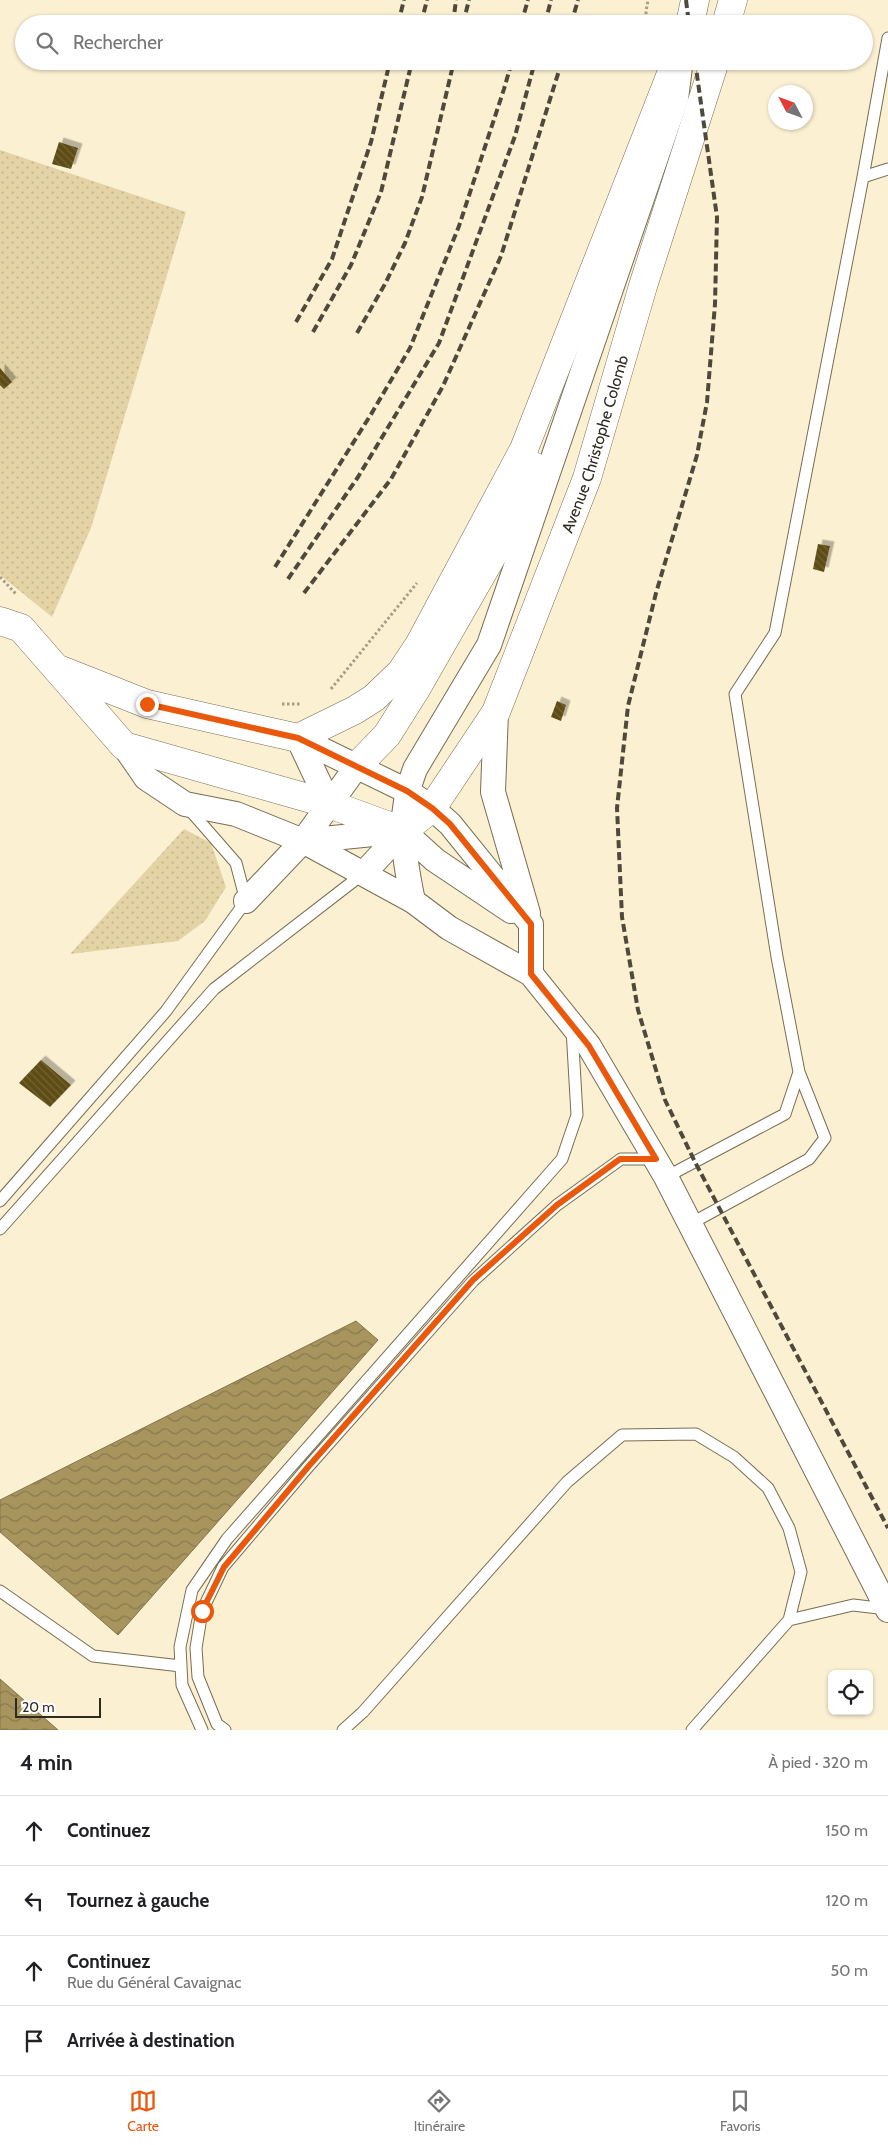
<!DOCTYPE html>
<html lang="fr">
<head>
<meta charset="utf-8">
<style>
	body { margin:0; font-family:Cabin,sans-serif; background:#f6f6f6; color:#202124 }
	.controls { position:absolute; right:15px; bottom:15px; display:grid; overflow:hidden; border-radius:8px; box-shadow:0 1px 4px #0004 }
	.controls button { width:45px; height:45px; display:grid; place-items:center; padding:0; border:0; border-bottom:1px solid #e0e0e0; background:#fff; color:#202124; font:25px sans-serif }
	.compass { position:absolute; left:768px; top:85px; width:45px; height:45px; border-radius:50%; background:#fff; box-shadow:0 1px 4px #0004; rotate:311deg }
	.scale { position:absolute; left:15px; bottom:12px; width:86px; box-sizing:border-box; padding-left:5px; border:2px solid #2e2a1f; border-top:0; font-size:14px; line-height:18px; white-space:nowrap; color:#2e2a1f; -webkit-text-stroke:4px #fefefe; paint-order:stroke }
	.stop { position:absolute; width:15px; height:15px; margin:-11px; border:4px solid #ea580c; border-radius:50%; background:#fff }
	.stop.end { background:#ea580c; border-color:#fff; box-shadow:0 1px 5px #0008 }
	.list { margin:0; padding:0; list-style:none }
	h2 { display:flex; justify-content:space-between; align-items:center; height:65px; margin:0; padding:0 20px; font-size:21px }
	h2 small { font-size:16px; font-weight:400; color:#757577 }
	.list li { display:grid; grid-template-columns:32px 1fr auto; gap:15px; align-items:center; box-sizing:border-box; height:70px; padding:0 20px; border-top:1px solid #e0e0e0 }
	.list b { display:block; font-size:19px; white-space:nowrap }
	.list p { margin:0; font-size:16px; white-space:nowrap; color:#757577 }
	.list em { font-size:16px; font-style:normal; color:#757577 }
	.icon { flex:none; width:28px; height:28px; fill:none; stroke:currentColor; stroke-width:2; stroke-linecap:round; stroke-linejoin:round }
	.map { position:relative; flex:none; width:888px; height:1730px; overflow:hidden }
	.search { position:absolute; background:#fff; box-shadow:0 1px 4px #0004; left:15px; right:15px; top:15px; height:55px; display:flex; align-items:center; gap:12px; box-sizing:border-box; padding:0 18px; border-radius:28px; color:#757577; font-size:19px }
	.sheet { height:345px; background:#fff }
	nav { display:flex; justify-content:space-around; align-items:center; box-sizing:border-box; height:70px; border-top:1px solid #e0e0e0; background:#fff; font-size:14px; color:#757577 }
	nav a { display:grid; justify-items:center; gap:2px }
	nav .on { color:#ea580c }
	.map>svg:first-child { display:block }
	.grass { fill:url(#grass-dots) }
	.water { fill:url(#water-waves); stroke:#83754b }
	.building { fill:url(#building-back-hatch); filter:url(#shadow) }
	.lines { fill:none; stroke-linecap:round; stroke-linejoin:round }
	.service-casing { stroke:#776e53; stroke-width:13 }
	.minor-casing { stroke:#776e53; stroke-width:26 }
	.secondary-casing { stroke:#776e53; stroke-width:29 }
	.path { stroke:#a59d87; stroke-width:3; stroke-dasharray:2.5 2.5; stroke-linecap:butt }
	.service { stroke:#fff; stroke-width:11 }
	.minor { stroke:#fff; stroke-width:24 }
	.secondary { stroke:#fff; stroke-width:28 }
	.rail { stroke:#4e493b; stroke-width:4; stroke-dasharray:8 4; stroke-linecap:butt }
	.route { stroke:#ea580c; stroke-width:6 }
	.labels { text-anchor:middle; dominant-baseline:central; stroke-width:5; stroke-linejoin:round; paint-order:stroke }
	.street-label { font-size:16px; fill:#2e2a1f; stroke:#fefefe }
</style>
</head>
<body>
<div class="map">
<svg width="888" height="1730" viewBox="0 0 888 1730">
	<defs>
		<pattern id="grass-dots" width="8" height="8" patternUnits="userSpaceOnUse" patternTransform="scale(1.25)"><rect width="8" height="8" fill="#e3d3a5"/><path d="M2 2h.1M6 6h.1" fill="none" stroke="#c3b58e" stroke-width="1.8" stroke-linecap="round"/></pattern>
		<pattern id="water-waves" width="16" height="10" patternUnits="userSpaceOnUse" patternTransform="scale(1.25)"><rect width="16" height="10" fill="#a8955e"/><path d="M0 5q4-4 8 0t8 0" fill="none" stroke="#897a4d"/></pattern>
		<pattern id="building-back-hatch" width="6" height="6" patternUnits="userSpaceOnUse" patternTransform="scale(1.25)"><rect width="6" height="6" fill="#5e4c13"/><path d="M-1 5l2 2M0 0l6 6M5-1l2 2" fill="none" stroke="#726335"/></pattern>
		<filter id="shadow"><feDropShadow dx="4.5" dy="-4.5" stdDeviation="0" flood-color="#0004"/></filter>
	</defs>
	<rect width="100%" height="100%" fill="#fbf0d2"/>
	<path class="grass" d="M0,150L186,212L91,528L52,617L0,575Z
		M184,829L211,843L226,887L205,921L178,941L70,954Z"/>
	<path class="water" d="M356,1321L378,1340L118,1635L0,1532V1500Z
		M0,1679L58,1730H0Z"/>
	<path class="building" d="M59,142L78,148L71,169L52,164Z
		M0,368L12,382L4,389L0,385Z
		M818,544L830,546L824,572L813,569Z
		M557,701L566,705L561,721L551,717Z
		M41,1060L71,1085L50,1107L19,1083Z"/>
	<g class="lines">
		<g class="service-casing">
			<path id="service" d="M863,177L888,38
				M666,1177L785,1114L799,1072L777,957L735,694L775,633L863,177L888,169
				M0,1201L166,1011L246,901L236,863L188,808
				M690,1224L809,1159L825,1138L799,1072
				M0,1229L214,989L364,873
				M0,1591L93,1656L181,1666
				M789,1620L853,1605L887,1609
				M202,1730L182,1685L180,1647L192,1590L227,1539L562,1159L577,1115L572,1029
				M225,1730L217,1724L198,1677L196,1648L202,1611L223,1567L308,1467L473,1281L557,1205L621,1159H656
				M343,1730L363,1712L567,1482L622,1435L696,1434L734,1457L768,1488L789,1528L801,1572L789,1620L692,1730"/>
		</g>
		<g class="minor-casing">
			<path id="minor" d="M496,712L493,792L528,913
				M298,738L407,791L432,808L450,824L531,924V974
				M298,738L329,804
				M124,746L146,778L185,804L236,814L303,841L413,901L449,928L531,974L589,1046L666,1177L888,1610
				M303,841L403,831L435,860L511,911
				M364,873L403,831
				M246,901L303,841L357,766
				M413,901C403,853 397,815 415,769L489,645L676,99L680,67"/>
		</g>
		<g class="secondary-casing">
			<g id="secondary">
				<path d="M690,24L695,0"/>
				<path d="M726,24L733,0"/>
				<path id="s1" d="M0,621L21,628L124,746L329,804L403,831L432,808L496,712L587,478L643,286L715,61"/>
				<path d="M61,670L147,704L298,738L355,710L374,698L401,672L419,645L524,449L676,61"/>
				<path d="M357,766L387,735L416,689L503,537L533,466"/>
			</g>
		</g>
		<path class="path" d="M647,24L646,12L648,0
			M0,577L17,595
			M331,689L417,583
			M282,704H301"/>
		<use href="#service" class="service"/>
		<use href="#minor" class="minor"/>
		<use href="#secondary" class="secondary"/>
		<path class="rail" d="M686,0L689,24
			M398,24L404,0
			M421,24L427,0
			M453,24L456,0
			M463,24L469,0
			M521,24L528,0
			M545,24L551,0
			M571,24L578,0
			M695,61L717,217L715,304L707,402L697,455L656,593L628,706L617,808L622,917L638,1010L665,1100L695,1162L888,1528
			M296,322L332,259L371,142L390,61
			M313,332L351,265L381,192L412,61
			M357,333L385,284L405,243L422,197L454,61
			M275,567L370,416L410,348L459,226L504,89L512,61
			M288,579L358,477L439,343L515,136L535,61
			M304,593L391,479L443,386L501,256L562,61"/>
	</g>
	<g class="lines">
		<path class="route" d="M147,704L298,738L407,791L432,808L450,824L531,924V974L589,1046L656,1159H620L557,1205L473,1280L308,1467L224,1567L202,1611"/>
	</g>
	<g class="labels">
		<g class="street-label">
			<text stroke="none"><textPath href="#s1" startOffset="909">Avenue Christophe Colomb</textPath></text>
		</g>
	</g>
</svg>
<div class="controls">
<button><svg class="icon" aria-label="locate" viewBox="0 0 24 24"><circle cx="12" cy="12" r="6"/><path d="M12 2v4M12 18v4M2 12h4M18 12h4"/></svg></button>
</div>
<svg class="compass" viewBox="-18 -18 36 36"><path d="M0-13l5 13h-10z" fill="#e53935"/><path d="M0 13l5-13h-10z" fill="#757577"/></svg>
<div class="scale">20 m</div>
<div class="stop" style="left:202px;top:1611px"></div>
<div class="stop end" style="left:147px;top:704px"></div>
<div class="search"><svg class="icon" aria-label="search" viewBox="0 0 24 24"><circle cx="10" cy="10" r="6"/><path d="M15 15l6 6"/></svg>Rechercher</div>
</div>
<section class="sheet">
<h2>4 min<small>À pied · 320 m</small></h2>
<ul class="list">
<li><svg class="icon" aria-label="ahead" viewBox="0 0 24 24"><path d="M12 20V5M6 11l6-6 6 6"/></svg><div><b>Continuez</b></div><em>150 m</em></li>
<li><svg class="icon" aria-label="left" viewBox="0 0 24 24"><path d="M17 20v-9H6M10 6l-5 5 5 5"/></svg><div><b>Tournez à gauche</b></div><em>120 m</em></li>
<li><svg class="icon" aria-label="ahead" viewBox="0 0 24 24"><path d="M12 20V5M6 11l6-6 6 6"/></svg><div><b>Continuez</b><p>Rue du Général Cavaignac</p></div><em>50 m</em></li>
<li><svg class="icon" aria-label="arrive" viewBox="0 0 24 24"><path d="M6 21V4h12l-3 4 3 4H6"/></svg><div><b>Arrivée à destination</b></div></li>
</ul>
</section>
<nav>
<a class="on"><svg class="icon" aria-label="map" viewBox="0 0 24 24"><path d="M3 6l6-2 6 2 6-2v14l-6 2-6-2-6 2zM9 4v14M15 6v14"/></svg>Carte</a>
<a><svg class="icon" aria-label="directions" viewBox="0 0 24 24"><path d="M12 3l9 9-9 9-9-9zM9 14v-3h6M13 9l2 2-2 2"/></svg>Itinéraire</a>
<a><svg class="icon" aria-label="saved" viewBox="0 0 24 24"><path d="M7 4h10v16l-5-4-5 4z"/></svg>Favoris</a>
</nav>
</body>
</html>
